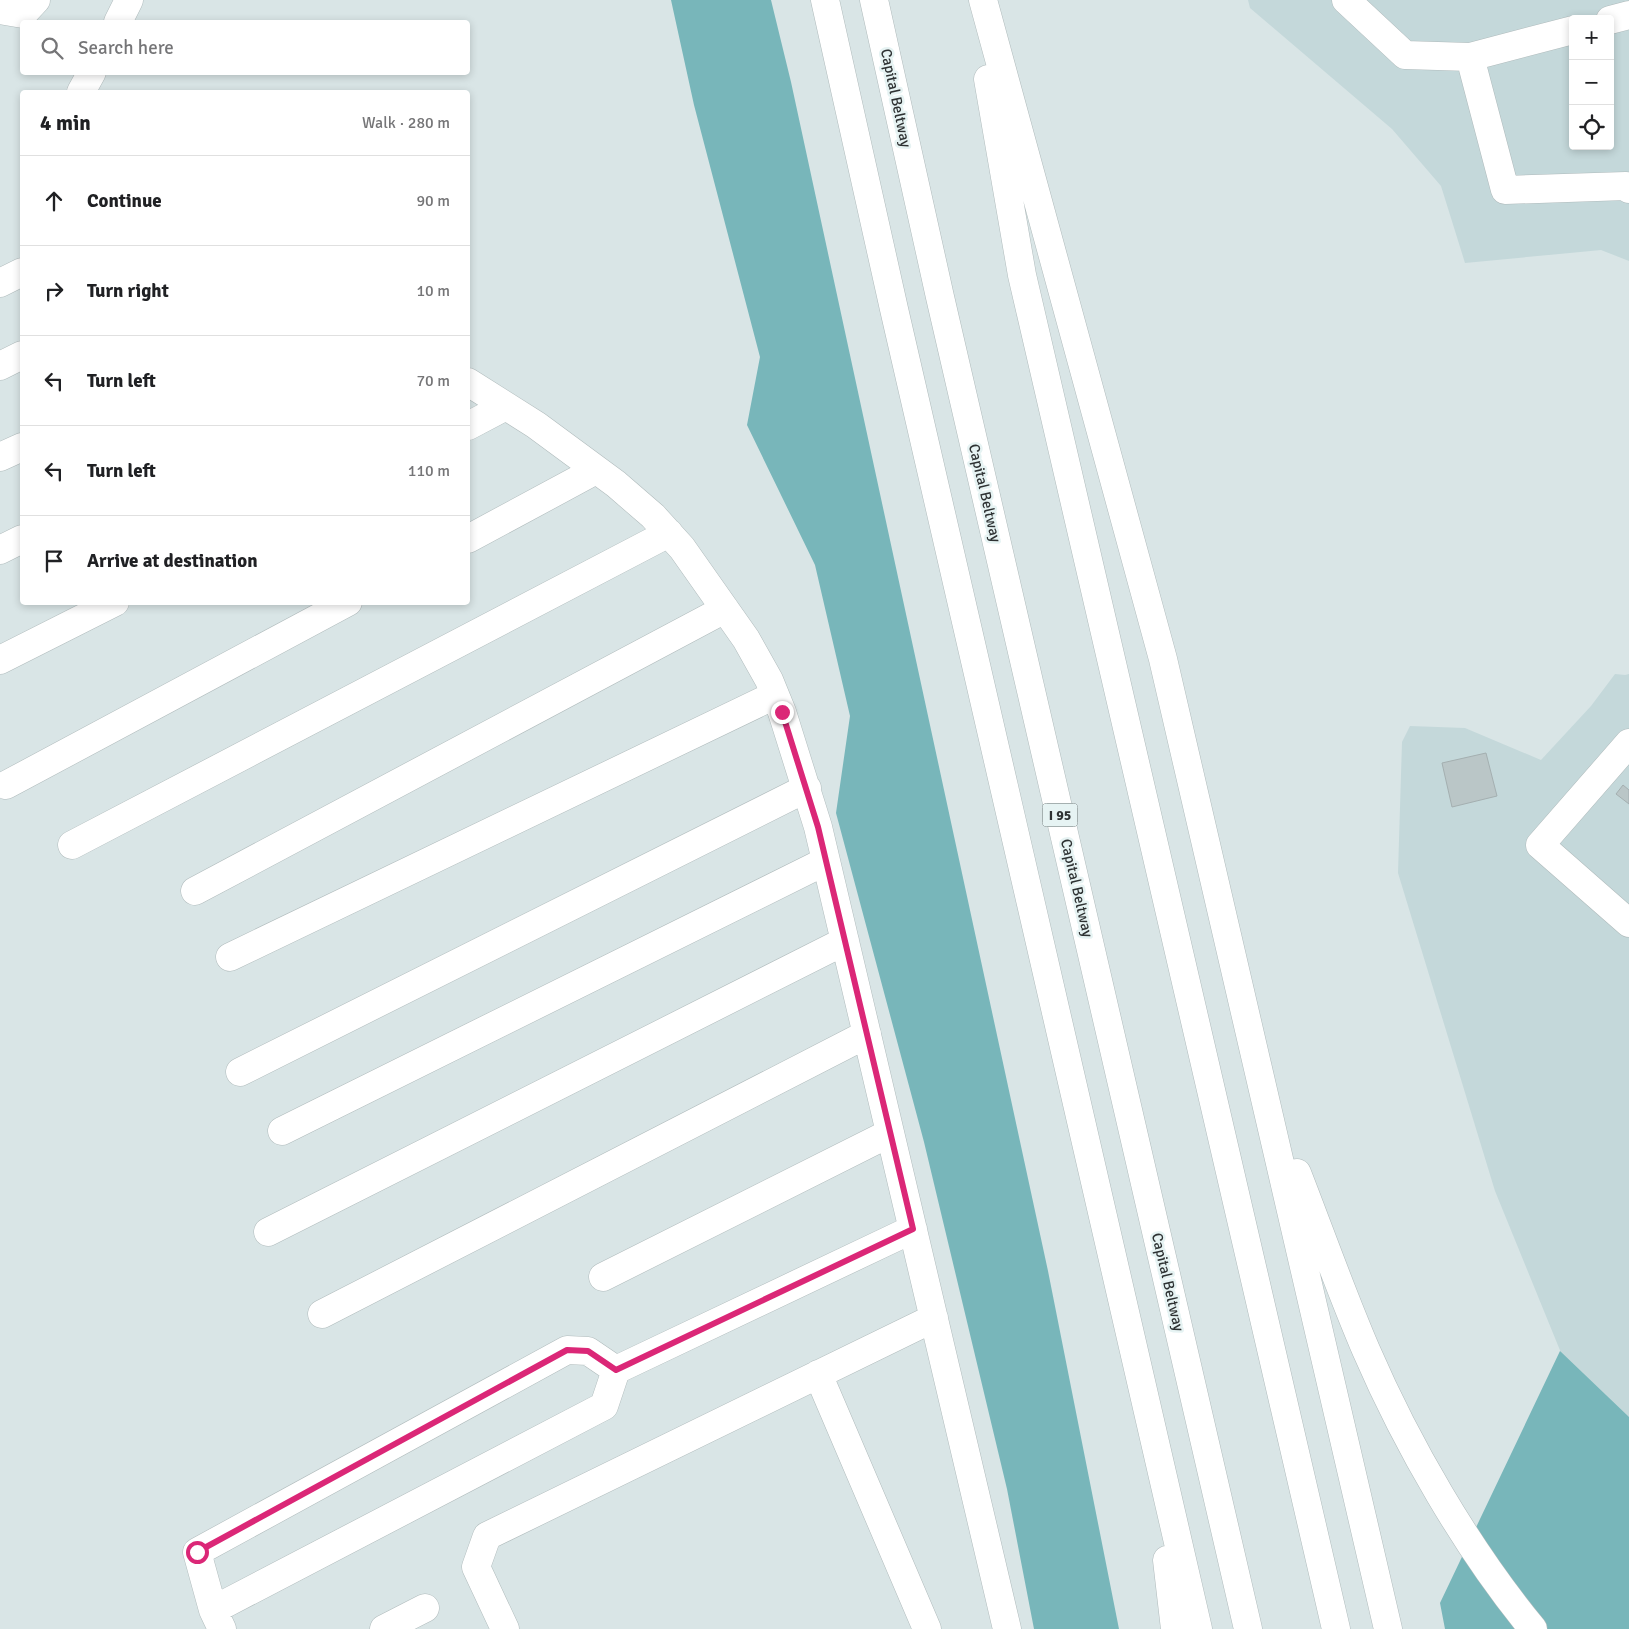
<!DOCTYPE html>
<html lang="en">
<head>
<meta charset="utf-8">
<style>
	body { margin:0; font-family:Signika,sans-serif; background:#f2f2f2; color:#202124 }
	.controls { position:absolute; right:15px; top:15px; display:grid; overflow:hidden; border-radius:5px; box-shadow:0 2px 8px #0003 }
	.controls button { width:45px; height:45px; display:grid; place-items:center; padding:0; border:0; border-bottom:1px solid #e0e0e0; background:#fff; color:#202124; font:25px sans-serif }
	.stop { position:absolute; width:15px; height:15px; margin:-11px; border:4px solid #db2777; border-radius:50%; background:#fff }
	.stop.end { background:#db2777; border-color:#fff; box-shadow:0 1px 5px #0008 }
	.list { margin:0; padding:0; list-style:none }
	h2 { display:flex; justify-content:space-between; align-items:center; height:65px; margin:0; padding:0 20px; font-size:21px }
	h2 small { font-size:16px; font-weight:400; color:#757577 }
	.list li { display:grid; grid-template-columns:32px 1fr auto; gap:15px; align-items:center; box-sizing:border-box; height:90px; padding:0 20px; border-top:1px solid #e0e0e0 }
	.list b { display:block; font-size:19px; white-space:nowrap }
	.list em { font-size:16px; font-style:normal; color:#757577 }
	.icon { flex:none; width:28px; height:28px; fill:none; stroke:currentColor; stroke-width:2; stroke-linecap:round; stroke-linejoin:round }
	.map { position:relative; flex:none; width:1629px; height:1629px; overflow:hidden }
	.search { position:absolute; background:#fff; box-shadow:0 2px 8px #0003; left:20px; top:20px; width:450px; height:55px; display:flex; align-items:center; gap:12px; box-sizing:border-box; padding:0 18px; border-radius:5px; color:#757577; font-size:19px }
	.panel { position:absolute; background:#fff; box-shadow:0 2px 8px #0003; left:20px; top:90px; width:450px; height:515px; border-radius:5px }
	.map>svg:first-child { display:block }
	.built { fill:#c4d8da; fill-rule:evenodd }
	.forest { fill:#78b6ba }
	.building { fill:#bac6c7; stroke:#a4afb0 }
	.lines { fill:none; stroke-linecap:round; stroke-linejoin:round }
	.minor-casing { stroke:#b0bbbc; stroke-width:29 }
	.highway-casing { stroke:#b0bbbc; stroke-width:29 }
	.minor { stroke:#fff; stroke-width:28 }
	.highway { stroke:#fff; stroke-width:28 }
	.route { stroke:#db2777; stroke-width:6 }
	.labels { text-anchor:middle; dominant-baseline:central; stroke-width:5; stroke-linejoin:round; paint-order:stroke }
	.shield { fill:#e6f3f3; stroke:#656c6d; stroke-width:1 }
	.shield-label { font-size:14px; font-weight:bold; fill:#2e3233 }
	.street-label { font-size:15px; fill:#2e3233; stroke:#e6f3f3 }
</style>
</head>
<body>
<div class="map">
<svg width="1629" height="1629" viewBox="0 0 1629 1629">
	<rect width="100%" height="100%" fill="#d9e5e6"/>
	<path class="built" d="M1248,0H1629V261L1601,250L1465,263L1441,186L1392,129L1250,8ZM1573,19H1610V146H1573Z
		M1615,674L1625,675L1629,674V1443L1577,1392L1495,1191L1398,873L1402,742L1410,726L1465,728L1541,760L1591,706Z"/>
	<path class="forest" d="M671,0H771L791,82L1048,1271L1119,1629H1034L1007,1489L924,1142L836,813L850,716L815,565L747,425L760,357L694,105Z
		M1560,1351L1629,1417V1629H1445L1440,1603Z"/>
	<path class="building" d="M1486,753L1497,796L1452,807L1442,763Z
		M1623,785L1629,790V804L1616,794Z"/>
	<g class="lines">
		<g class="minor-casing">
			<path id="minor" d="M1346,0L1405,55L1470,57
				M0,10L23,14L36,0
				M1610,20L1629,15
				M118,22L129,0
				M1573,30L1470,57L1505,190L1626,186L1629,189
				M81,92L92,72
				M0,283L22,272
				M0,366L22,355
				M468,382L536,425L616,484L653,516L682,548L746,639L769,680L782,712L818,827L1007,1629
				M468,426L506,406
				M0,457L22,447
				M468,539L596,470
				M0,550L22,539
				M0,660L115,602
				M1629,743L1540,845L1629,923
				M6,785L348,602
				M72,845L669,533
				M195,891L725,609
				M230,957L775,695
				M240,1072L807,788
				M282,1131L826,861
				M268,1232L845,941
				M603,1277L890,1133
				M322,1314L867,1034
				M818,1374L927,1629
				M213,1610L197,1552L567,1350L588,1351L616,1370L913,1229
				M222,1629L213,1610L604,1406L616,1370
				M384,1629L425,1608
				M505,1629L476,1567L487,1536L934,1318"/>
		</g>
		<g class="highway-casing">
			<path id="highway" d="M825,0L894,309L1198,1629
				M874,0L940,297L1248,1629
				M983,0L1163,659L1388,1629
				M988,79L1022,275L1336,1629
				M1297,1173C1320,1232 1341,1292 1366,1350C1407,1445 1467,1549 1533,1629
				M1167,1560L1175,1629"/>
		</g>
		<use href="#minor" class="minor"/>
		<use href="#highway" class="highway"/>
	</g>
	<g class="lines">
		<path class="route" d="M197,1552L567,1350L588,1351L616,1370L913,1229L818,827L782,712"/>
	</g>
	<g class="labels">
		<rect class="shield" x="1042.5" y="803.5" width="35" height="23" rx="4"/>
		<g class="shield-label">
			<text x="1060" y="815">I 95</text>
		</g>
		<g class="street-label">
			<text transform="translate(896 98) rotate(78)">Capital Beltway</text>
			<text transform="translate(985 493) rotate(77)">Capital Beltway</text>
			<text transform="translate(1077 888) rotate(77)">Capital Beltway</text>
			<text transform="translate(1168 1282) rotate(77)">Capital Beltway</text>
		</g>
	</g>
</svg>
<div class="controls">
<button>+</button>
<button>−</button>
<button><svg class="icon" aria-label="locate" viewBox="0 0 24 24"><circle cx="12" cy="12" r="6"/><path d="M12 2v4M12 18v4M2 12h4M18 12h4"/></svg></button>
</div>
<div class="stop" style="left:197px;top:1552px"></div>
<div class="stop end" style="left:782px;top:712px"></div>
<div class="search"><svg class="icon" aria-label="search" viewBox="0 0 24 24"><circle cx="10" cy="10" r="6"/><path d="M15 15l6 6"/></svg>Search here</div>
<section class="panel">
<h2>4 min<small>Walk · 280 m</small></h2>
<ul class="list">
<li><svg class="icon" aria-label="ahead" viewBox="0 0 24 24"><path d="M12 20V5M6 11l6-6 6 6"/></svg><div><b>Continue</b></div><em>90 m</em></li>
<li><svg class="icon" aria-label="right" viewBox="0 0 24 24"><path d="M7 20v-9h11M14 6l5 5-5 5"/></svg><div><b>Turn right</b></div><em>10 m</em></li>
<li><svg class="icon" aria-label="left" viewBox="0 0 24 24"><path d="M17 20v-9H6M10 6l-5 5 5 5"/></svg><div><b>Turn left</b></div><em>70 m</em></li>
<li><svg class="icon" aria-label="left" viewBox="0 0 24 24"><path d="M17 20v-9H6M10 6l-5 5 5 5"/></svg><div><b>Turn left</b></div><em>110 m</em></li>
<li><svg class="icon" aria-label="arrive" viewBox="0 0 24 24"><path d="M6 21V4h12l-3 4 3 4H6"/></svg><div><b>Arrive at destination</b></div></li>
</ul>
</section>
</div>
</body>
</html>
